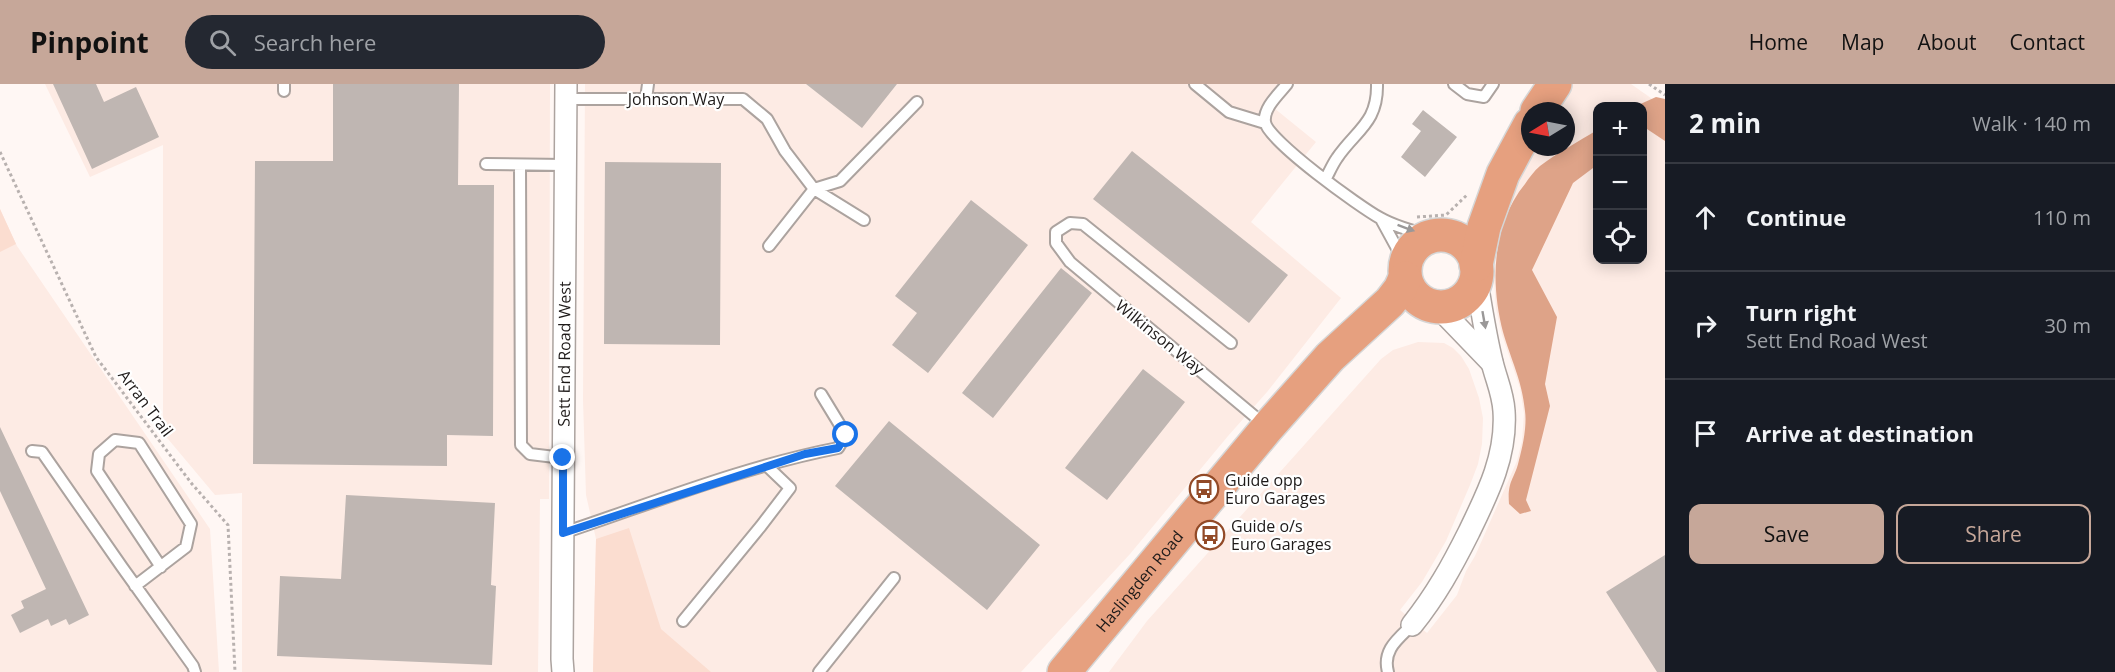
<!DOCTYPE html>
<html lang="en">
<head>
<meta charset="utf-8">
<style>
	body { margin:0; font-family:"Open Sans",sans-serif; background:#242831; color:#f1f3f6 }
	.controls { position:absolute; right:18px; top:18px; display:grid; overflow:hidden; border-radius:12px; box-shadow:0 3px 15px #0003 }
	.controls button { width:54px; height:54px; display:grid; place-items:center; padding:0; border:0; border-bottom:2px solid #363941; background:#171b24; color:#f1f3f6; font:30px sans-serif }
	.compass { position:absolute; left:1521px; top:18px; width:54px; height:54px; border-radius:50%; background:#171b24; box-shadow:0 3px 15px #0003; rotate:260deg }
	.stop { position:absolute; width:18px; height:18px; margin:-14px; border:4px solid #1a73e8; border-radius:50%; background:#fff }
	.stop.end { background:#1a73e8; border-color:#fff; box-shadow:0 2px 6px #0008 }
	.list { margin:0; padding:0; list-style:none }
	h2 { display:flex; justify-content:space-between; align-items:center; height:78px; margin:0; padding:0 24px; font-size:26px }
	h2 small { font-size:20px; font-weight:400; color:#9ea1a6 }
	.list li { display:grid; grid-template-columns:39px 1fr auto; gap:18px; align-items:center; box-sizing:border-box; height:108px; padding:0 24px; border-top:2px solid #363941 }
	.list b { display:block; font-size:22px; white-space:nowrap }
	.list p { margin:0; font-size:20px; white-space:nowrap; color:#9ea1a6 }
	.list em { font-size:20px; font-style:normal; color:#9ea1a6 }
	.actions { display:flex; gap:12px; padding:18px 24px }
	.actions a { flex:1; padding:14px 0; border:2px solid #c6a799; border-radius:12px; text-align:center; font-size:21px; color:#c6a799 }
	.actions .main { background:#c6a799; color:#111 }
	.icon { flex:none; width:33px; height:33px; fill:none; stroke:currentColor; stroke-width:2; stroke-linecap:round; stroke-linejoin:round }
	.map { position:relative; flex:none; width:1665px; height:588px; overflow:hidden }
	header { display:flex; align-items:center; gap:36px; box-sizing:border-box; height:84px; padding:0 30px; background:#c6a799; color:#111 }
	header strong { font-size:28px }
	nav { display:flex; gap:33px; margin-inline-start:auto; font-size:21px }
	.search { width:420px; height:54px; background:#242831; display:flex; align-items:center; gap:15px; box-sizing:border-box; padding:0 21px; border-radius:33px; color:#9ea1a6; font-size:22px }
	main { display:flex }
	aside { flex:1; background:#171b24 }
	.map>svg:first-child { display:block }
	.built { fill:#fdebe4; fill-rule:evenodd }
	.green { fill:#fbddd0 }
	.forest { fill:#dea388 }
	.building { fill:#bfb6b2 }
	.lines { fill:none; stroke-linecap:round; stroke-linejoin:round }
	.service-casing { stroke:#aca39f; stroke-width:14 }
	.minor-casing { stroke:#aca39f; stroke-width:24 }
	.trunk-casing { stroke:#d6d6d6; stroke-width:36 }
	.path { stroke:#b8b1af; stroke-width:3; stroke-dasharray:3 3; stroke-linecap:butt }
	.service { stroke:#fff; stroke-width:10 }
	.minor { stroke:#fff; stroke-width:21 }
	.trunk { stroke:#e6a07f; stroke-width:33 }
	.oneway { fill:#9a9898 }
	.route { stroke:#1a73e8; stroke-width:8 }
	.labels { text-anchor:middle; dominant-baseline:central; stroke-width:4.5; stroke-linejoin:round; paint-order:stroke }
	.street-label { font-size:16px; fill:#1e1a19; stroke:#fff }
	.poi-label { font-size:16px; fill:#1e1a19; stroke:#fff; text-anchor:start }
</style>
</head>
<body>
<header>
<strong>Pinpoint</strong>
<div class="search"><svg class="icon" aria-label="search" viewBox="0 0 24 24"><circle cx="10" cy="10" r="6"/><path d="M15 15l6 6"/></svg>Search here</div>
<nav><a>Home</a><a>Map</a><a>About</a><a>Contact</a></nav>
</header>
<main>
<div class="map">
<svg width="1665" height="588" viewBox="0 0 1665 588">
	<rect width="100%" height="100%" fill="#fff7f4"/>
	<path class="built" d="M45,0H550L549,415H540L538,588H242V409L215,411L163,349V61L90,93Z
		M585,0H1293L1274,24L1316,58L1251,138L1341,214L1267,308L1228,352L1130,470L1021,588H593L596,455L586,411L583,316Z
		M1571,0H1631L1665,24V588H1109L1147,537L1381,275L1393,266L1418,258L1444,259L1453,264L1461,272L1469,285L1479,314L1483,334L1482,360L1478,380L1470,401L1446,457L1422,498L1400,526L1427,549L1457,511L1466,487L1475,472L1517,377L1522,357L1524,330L1520,304L1502,251L1496,224L1494,196L1496,169L1500,144L1512,114L1535,63H1566V27H1555ZM1598,22H1642V176H1598Z
		M0,125L17,162L210,445L219,588H0Z"/>
	<path class="green" d="M0,125L16,160L0,168Z
		M629,444L661,545L711,588H593L596,455Z"/>
	<path class="forest" d="M1656,13L1665,15V57L1647,45L1643,48L1642,22H1636Z
		M1597,46V81L1573,99L1532,186L1557,233L1545,300L1550,322L1526,416L1531,427L1520,430L1509,420C1507,396 1515,395 1519,376C1523,362 1527,341 1525,327C1522,296 1511,276 1503,248C1490,199 1492,140 1525,100C1529,94 1534,87 1540,82C1557,69 1578,58 1597,46Z"/>
	<path class="building" d="M53,0H96L104,18L136,3L159,53L92,85Z
		M333,0H459L458,101H494L493,352L447,351V382L253,380L255,77H333Z
		M806,0H897L862,44Z
		M1423,26L1457,53L1425,93L1401,73L1421,47L1412,40Z
		M1132,67L1288,191L1249,239L1093,115Z
		M605,78L721,79L720,261L604,260Z
		M971,116L1028,161L928,289L892,261L917,229L895,212Z
		M1061,184L1092,209L993,334L962,309Z
		M1143,285L1185,318L1107,416L1065,384Z
		M889,337L1040,461L987,526L835,402Z
		M0,343L89,531L69,541L66,535L51,542L48,535L20,549L11,531L24,524L21,517L46,505L0,407Z
		M346,411L495,419L491,501L496,502L492,581L277,572L280,492L341,495Z
		M1665,471V588H1657L1606,508Z"/>
	<g class="lines">
		<g class="service-casing">
			<path id="service" d="M284,0V7
				M1195,0L1229,28L1265,39
				M1287,0C1279,10 1263,24 1265,38C1268,57 1360,123 1380,134C1396,143 1415,148 1432,152
				M1454,0L1467,10L1484,13L1493,0
				M566,15H743L767,35L785,67L814,105L864,136
				M646,15L648,0
				M486,80L565,81
				M520,81L521,361L530,370L563,374
				M1325,96C1329,89 1332,81 1337,74C1356,46 1378,39 1377,0
				M1381,135L1399,168L1404,186
				M769,162L814,105L840,97L917,18
				M1231,259L1083,140L1070,139L1056,148V159L1070,178L1265,341
				M32,367L42,368L122,483L193,582L195,588
				M563,449C653,419 745,382 838,364L846,351L821,310
				M135,502L186,463L191,440L139,359L115,356L99,370L97,387L161,483
				M683,537L761,442L790,404L767,382
				M819,588L894,494
				M1388,588C1382,566 1398,555 1412,541"/>
		</g>
		<g class="minor-casing">
			<g id="minor">
				<path d="M1438,223L1492,279"/>
				<path d="M1412,541C1436,511 1452,482 1469,448C1488,409 1507,371 1504,327C1503,309 1496,295 1492,278C1485,250 1481,221 1476,193"/>
				<path id="s1" d="M563,588L562,575L566,0"/>
			</g>
		</g>
		<g class="trunk-casing">
			<g id="trunk">
				<path d="M1537,27L1555,0"/>
				<circle cx="1441" cy="187" r="36"/>
				<path d="M1476,181L1484,143L1503,90L1530,40"/>
				<path id="s2" d="M1064,588L1268,343L1330,273L1390,218L1400,205L1405,194"/>
			</g>
		</g>
		<path class="path" d="M1649,0L1665,11
			M0,68L96,273L192,400L228,441L235,588
			M1417,133L1446,131L1468,110"/>
		<use href="#service" class="service"/>
		<use href="#minor" class="minor"/>
		<use href="#trunk" class="trunk"/>
	</g>
	<defs><path id="oneway-solid" d="M-6-.8H1V-3.2L6.5 0L1 3.2V.8H-6Z" transform="scale(1.5)"/></defs>
	<g class="oneway">
		<use href="#oneway-solid" transform="translate(1406 144) rotate(20)"/>
		<use href="#oneway-solid" transform="translate(1484 236) rotate(80)"/>
	</g>
	<g class="lines">
		<path class="route" d="M563,374V449L805,370L838,364L846,351"/>
	</g>
	<defs>
		<g id="bus-ring" transform="scale(1.5)"><circle r="9.5" fill="#fff" stroke="#924a27" stroke-width="1.5"/><path d="M-5-6H5V4H4V6H2V4H-2V6H-4V4H-5ZM-3.5-4V0h7V-4ZM-3.5 1.2v1.5H-2V1.2ZM2 1.2v1.5H3.5V1.2Z" fill="#924a27"/></g>
	</defs>
	<g fill-rule="evenodd">
		<use href="#bus-ring" x="1204" y="405"/>
		<use href="#bus-ring" x="1210" y="451"/>
	</g>
	<g class="labels">
		<g class="street-label">
			<text x="676" y="15">Johnson Way</text>
			<text transform="translate(1160 253) rotate(39)">Wilkinson Way</text>
			<text stroke="none"><textPath href="#s1" startOffset="318">Sett End Road West</textPath></text>
			<text transform="translate(146 319) rotate(53)">Arran Trail</text>
			<text stroke="none"><textPath href="#s2" startOffset="118">Haslingden Road</textPath></text>
		</g>
		<g class="poi-label">
			<text x="1225" y="396">Guide opp<tspan x="1225" dy="18">Euro Garages</tspan></text>
			<text x="1231" y="442">Guide o/s<tspan x="1231" dy="18">Euro Garages</tspan></text>
		</g>
	</g>
</svg>
<div class="controls">
<button>+</button>
<button>−</button>
<button><svg class="icon" aria-label="locate" viewBox="0 0 24 24"><circle cx="12" cy="12" r="6"/><path d="M12 2v4M12 18v4M2 12h4M18 12h4"/></svg></button>
</div>
<svg class="compass" viewBox="-18 -18 36 36"><path d="M0-13l5 13h-10z" fill="#e53935"/><path d="M0 13l5-13h-10z" fill="#9ea1a6"/></svg>
<div class="stop" style="left:846px;top:351px"></div>
<div class="stop end" style="left:563px;top:374px"></div>
</div>
<aside>
<h2>2 min<small>Walk · 140 m</small></h2>
<ul class="list">
<li><svg class="icon" aria-label="ahead" viewBox="0 0 24 24"><path d="M12 20V5M6 11l6-6 6 6"/></svg><div><b>Continue</b></div><em>110 m</em></li>
<li><svg class="icon" aria-label="right" viewBox="0 0 24 24"><path d="M7 20v-9h11M14 6l5 5-5 5"/></svg><div><b>Turn right</b><p>Sett End Road West</p></div><em>30 m</em></li>
<li><svg class="icon" aria-label="arrive" viewBox="0 0 24 24"><path d="M6 21V4h12l-3 4 3 4H6"/></svg><div><b>Arrive at destination</b></div></li>
</ul>
<div class="actions"><a class="main">Save</a><a>Share</a></div>
</aside>
</main>
</body>
</html>
